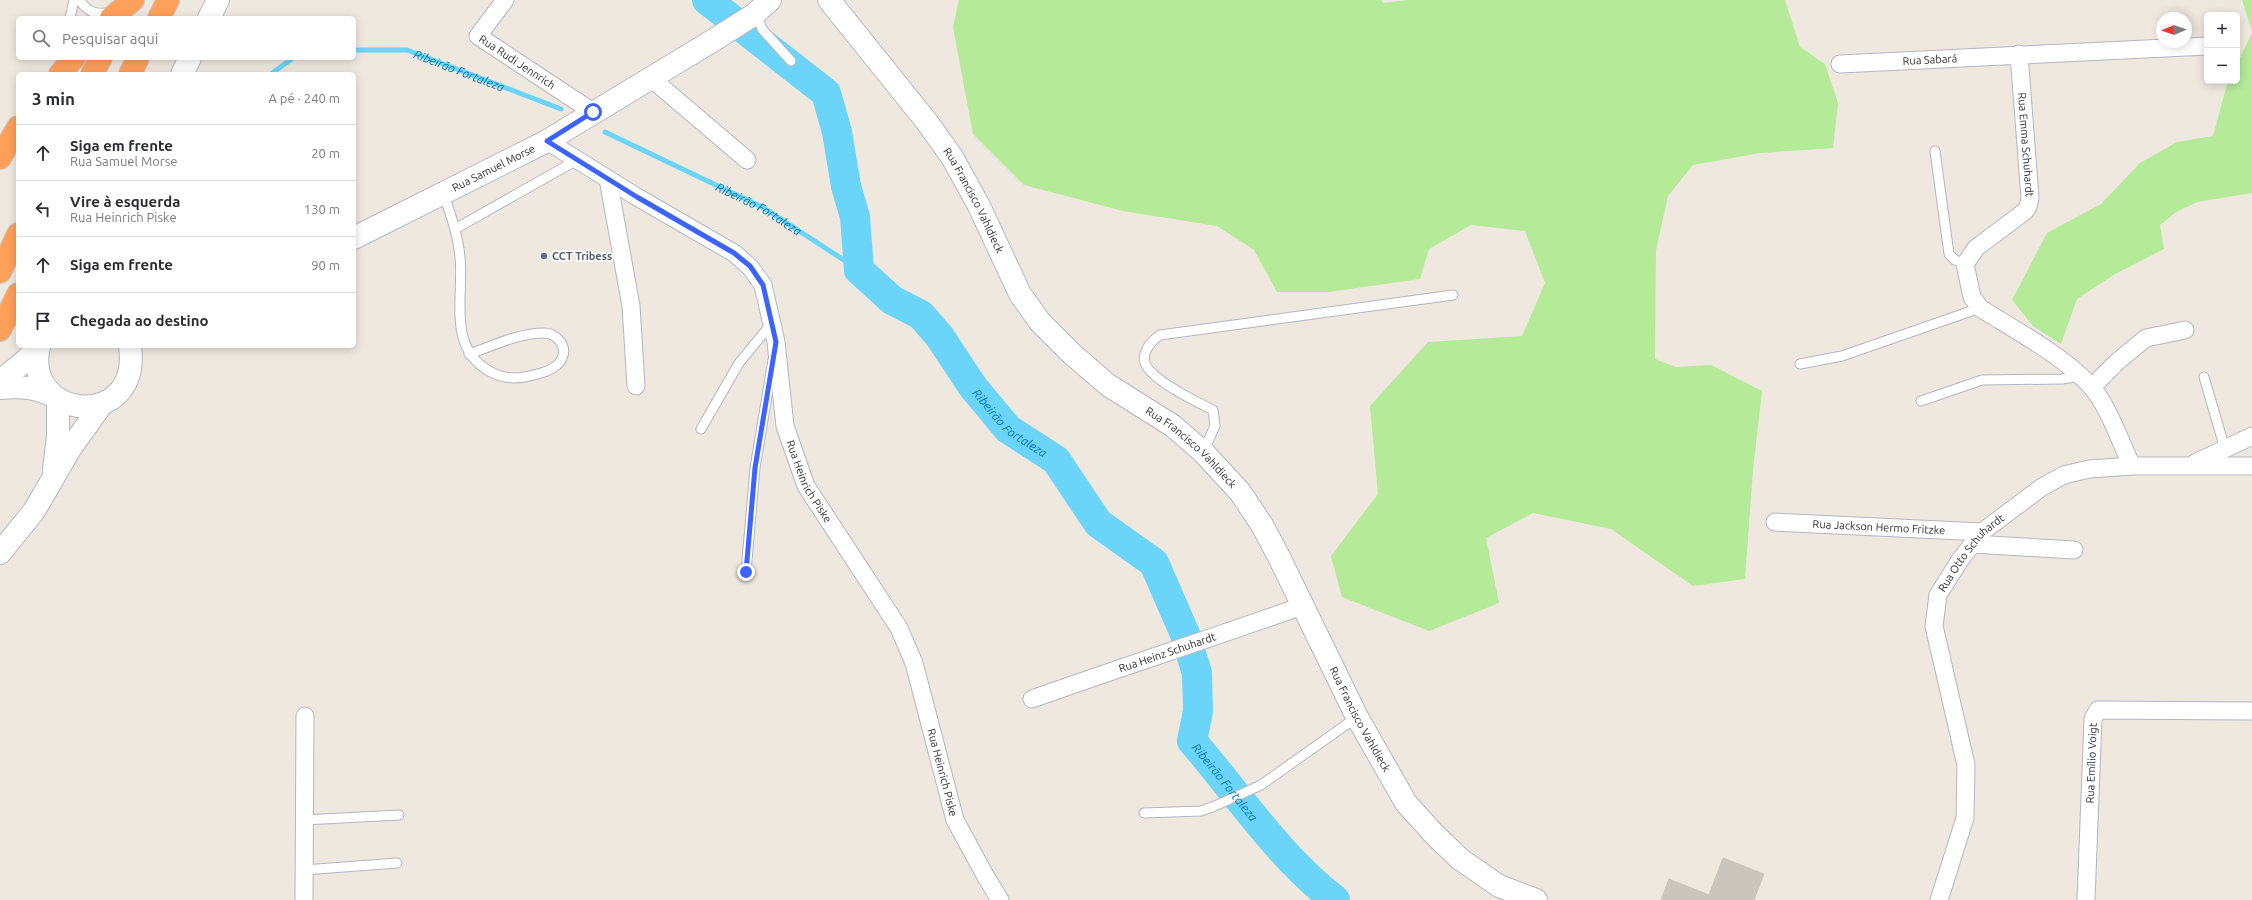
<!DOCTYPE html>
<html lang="pt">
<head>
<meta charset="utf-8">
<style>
	body { margin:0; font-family:Ubuntu,sans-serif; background:#f2f2f3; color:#2b2b33 }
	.controls { position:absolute; right:12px; top:12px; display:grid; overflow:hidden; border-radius:6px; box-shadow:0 2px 10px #0003 }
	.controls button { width:36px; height:36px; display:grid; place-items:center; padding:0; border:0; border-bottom:1px solid #e1e1e2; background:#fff; color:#2b2b33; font:20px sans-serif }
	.compass { position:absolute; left:2156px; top:12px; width:36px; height:36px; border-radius:50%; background:#fff; box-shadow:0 2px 10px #0003; rotate:268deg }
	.stop { position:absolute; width:12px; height:12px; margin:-9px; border:3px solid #3c62ff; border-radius:50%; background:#fff }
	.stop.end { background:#3c62ff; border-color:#fff; box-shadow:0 1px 4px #0008 }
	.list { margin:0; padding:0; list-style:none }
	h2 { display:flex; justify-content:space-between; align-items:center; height:52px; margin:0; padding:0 16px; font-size:17px }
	h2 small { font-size:13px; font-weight:400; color:#7c7c81 }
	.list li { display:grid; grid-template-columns:26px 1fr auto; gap:12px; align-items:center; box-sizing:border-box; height:56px; padding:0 16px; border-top:1px solid #e1e1e2 }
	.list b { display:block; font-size:15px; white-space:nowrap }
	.list p { margin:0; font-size:13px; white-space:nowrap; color:#7c7c81 }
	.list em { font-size:13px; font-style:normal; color:#7c7c81 }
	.icon { flex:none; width:22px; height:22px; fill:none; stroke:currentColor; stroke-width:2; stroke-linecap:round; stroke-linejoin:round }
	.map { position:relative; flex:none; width:2252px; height:900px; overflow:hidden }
	.search { position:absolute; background:#fff; box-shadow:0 2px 10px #0003; left:16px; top:16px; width:340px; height:44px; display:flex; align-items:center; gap:10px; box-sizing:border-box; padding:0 14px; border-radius:6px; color:#7c7c81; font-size:15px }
	.panel { position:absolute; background:#fff; box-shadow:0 2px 10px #0003; left:16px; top:72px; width:340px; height:276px; border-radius:6px }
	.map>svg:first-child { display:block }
	.green { fill:#b4ea98 }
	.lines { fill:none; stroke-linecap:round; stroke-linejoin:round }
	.stream { stroke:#6bd4f9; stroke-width:5 }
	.river { stroke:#6bd4f9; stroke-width:30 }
	.building { fill:#cbc6bd; stroke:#ccc4b8 }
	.service-casing { stroke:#b3b6c2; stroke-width:11 }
	.minor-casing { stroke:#b3b6c2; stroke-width:19 }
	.tertiary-casing { stroke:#b3b6c2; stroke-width:24 }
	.secondary-casing { stroke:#b3b6c2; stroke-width:24 }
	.motorway-casing { stroke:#c8c8c8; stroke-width:24 }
	.service { stroke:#fff; stroke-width:9 }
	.minor { stroke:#fff; stroke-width:17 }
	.tertiary { stroke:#fff; stroke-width:22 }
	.secondary { stroke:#fff; stroke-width:22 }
	.motorway { stroke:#ffa05a; stroke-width:22 }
	.route { stroke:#3c62ff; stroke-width:5 }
	.service-dot { fill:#5c6f8a; stroke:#fff; stroke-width:1.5 }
	.labels { text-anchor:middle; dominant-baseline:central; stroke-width:3.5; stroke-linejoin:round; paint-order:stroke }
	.street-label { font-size:11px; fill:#2d2d2d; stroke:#fff }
	.service-label { font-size:11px; font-weight:bold; fill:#4e5e75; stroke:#fff; text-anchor:start }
	.water-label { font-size:12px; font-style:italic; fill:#0273ac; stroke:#fff }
</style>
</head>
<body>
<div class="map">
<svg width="2252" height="900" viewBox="0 0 2252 900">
	<rect width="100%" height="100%" fill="#efe8df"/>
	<path class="green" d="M959,0H1381L1383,3L1408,0H1785L1800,47L1825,64L1838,103L1833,148L1760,153L1693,165L1668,196L1656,250L1655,359L1676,367L1711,365L1762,391L1753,470L1745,579L1693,586L1611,529L1533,513L1486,538L1499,603L1429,631L1342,597L1331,556L1378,494L1370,406L1428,342L1522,336L1545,283L1525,231L1471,225L1429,249L1420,279L1328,292H1277L1254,250L1217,226L1123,211L1024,185L973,134L953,27Z
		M2242,0H2252V31Z
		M2252,33V193L2197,202L2176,212L2160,225L2164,249L2115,274L2077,299L2061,344L2033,326L2012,300L2047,233L2101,204L2140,163L2177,142L2213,136L2226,88L2229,81H2237V64Z"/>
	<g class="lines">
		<g class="stream">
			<path id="s1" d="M354,50H407L561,109"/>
			<path d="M271,74L293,58"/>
			<path id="s2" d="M605,132L764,208L859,270"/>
		</g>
		<path class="river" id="s3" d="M707,0L826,93L837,132L846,186L855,217L859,270L892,300L921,315L940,337L973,387L1008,429L1056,460L1098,523L1154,563L1185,634L1197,673L1198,711L1192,741C1238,794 1279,857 1335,900"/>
	</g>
	<path class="building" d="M1723,858L1764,874L1754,900H1661L1669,879L1709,895Z"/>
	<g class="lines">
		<g class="service-casing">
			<path id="service" d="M79,0C90,14 95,14 113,13
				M756,13L762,29L791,61
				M70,18L74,0
				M1935,151L1949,254L1955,260L1965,264
				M443,193C451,214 458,235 460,257C464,297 447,347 489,371C507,381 521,379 541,373C549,371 559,366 562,358C568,346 556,333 544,333C518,333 493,346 469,354
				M455,229L577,160
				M1800,364L1842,356L1980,308
				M2204,377L2225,449
				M1921,401L1982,380L2062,379L2081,376
				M701,429L739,363L772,323
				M1203,452L1215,426L1213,410C1195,401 1158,383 1147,367C1139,355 1150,342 1160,335L1453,295
				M746,572L755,468L773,360
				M1144,813L1201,811L1215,806L1261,785L1357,717
				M304,820L399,815
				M304,870L397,863"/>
		</g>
		<g class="minor-casing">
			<g id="minor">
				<path id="s4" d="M505,0L478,36L593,112"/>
				<path id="s5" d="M2019,54L2030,198L2028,207L2024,212L1976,248L1965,264L1972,297L1980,308C2016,331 2076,362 2099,397C2113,418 2121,444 2132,466"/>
				<path id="s6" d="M1840,64L2207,46"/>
				<path d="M652,79L747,160"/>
				<path id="s7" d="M547,141L637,197L734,253L750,267L763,285L776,342L785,426L806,486L899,628L914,663L955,820L986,877L1000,900"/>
				<path d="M608,179L631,306L636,386"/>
				<path d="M2092,387L2118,361L2146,338L2185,330"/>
				<path d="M2195,463L2252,436"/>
				<path id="s8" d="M1775,522L1982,532"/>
				<path d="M1973,544L2074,550"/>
				<path id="s9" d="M1032,699C1122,667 1212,638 1302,606"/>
				<path d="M304,900L305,716"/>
				<path id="s10" d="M1939,900L1965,818L1966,765L1934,626L1938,595L1960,560L1982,532L2042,487L2064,475L2089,469L2132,466H2252"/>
				<path id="s11" d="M2086,900L2093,719L2098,710L2252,711"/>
			</g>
		</g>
		<g class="tertiary-casing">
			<g id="tertiary">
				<path d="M209,18L218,0"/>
				<path d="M182,74L190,58"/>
				<path id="s12" d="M354,238L547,141L717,38L755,14L770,0"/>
				<path d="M39,346C22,421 142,432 130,346"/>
				<path d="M0,381L24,362L39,347"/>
				<path d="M0,388C20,386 35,387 53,396"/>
				<path d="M54,469L58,436V399"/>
				<path d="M0,553L34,511L70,449L102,404"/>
			</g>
		</g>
		<g class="secondary-casing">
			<g id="secondary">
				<path id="s13" d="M829,0L927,122L952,157L979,206L1020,294L1040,322L1072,354L1108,385L1173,426L1203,452L1240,492L1262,525L1279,557L1357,717L1406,803L1434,834L1460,859L1499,886L1536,900"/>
			</g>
		</g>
		<g class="motorway-casing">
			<path id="motorway" d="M111,18L133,0
				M159,18L168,0
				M60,74L74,58
				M92,74L101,58
				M130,74L138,58
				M0,158L18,127
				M0,272L18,234
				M0,330L18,294"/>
		</g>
		<use href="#service" class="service"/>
		<use href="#minor" class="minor"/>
		<use href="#tertiary" class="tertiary"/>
		<use href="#secondary" class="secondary"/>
		<use href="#motorway" class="motorway"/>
	</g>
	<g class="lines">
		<path class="route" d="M593,112L547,141L637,197L734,253L750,266L763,285L776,342L755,468L746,572"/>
	</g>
	<circle class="service-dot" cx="544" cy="256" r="4"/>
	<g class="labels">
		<g class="street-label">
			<text stroke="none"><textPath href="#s6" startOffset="90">Rua Sabará</textPath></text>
			<text stroke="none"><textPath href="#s4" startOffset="92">Rua Rudi Jennrich</textPath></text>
			<text stroke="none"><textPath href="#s5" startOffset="91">Rua Emma Schuhardt</textPath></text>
			<text stroke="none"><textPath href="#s12" startOffset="156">Rua Samuel Morse</textPath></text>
			<text stroke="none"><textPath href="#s13" startOffset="248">Rua Francisco Vahldieck</textPath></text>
			<text stroke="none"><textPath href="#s13" startOffset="584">Rua Francisco Vahldieck</textPath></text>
			<text stroke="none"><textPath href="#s7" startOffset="465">Rua Heinrich Piske</textPath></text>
			<text stroke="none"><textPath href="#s8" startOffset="104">Rua Jackson Hermo Fritzke</textPath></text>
			<text stroke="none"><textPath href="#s10" startOffset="367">Rua Otto Schuhardt</textPath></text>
			<text stroke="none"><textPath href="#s9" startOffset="143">Rua Heinz Schuhardt</textPath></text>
			<text stroke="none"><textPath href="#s13" startOffset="908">Rua Francisco Vahldieck</textPath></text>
			<text stroke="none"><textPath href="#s11" startOffset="137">Rua Emílio Voigt</textPath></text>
			<text stroke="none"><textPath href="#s7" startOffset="789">Rua Heinrich Piske</textPath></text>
		</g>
		<g class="service-label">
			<text x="552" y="256">CCT Tribess</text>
		</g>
		<g class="water-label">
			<text stroke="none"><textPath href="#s1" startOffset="109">Ribeirão Fortaleza</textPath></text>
			<text stroke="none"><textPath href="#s2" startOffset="172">Ribeirão Fortaleza</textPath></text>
			<text stroke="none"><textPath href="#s3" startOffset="550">Ribeirão Fortaleza</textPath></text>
			<text stroke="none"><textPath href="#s3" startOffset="994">Ribeirão Fortaleza</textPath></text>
		</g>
	</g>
</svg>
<div class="controls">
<button>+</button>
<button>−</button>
</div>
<svg class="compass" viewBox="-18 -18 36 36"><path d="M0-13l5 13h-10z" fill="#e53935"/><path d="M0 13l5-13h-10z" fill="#7c7c81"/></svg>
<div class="stop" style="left:593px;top:112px"></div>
<div class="stop end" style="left:746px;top:572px"></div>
<div class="search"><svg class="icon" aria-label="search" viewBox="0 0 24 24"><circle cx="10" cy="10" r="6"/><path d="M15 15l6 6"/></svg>Pesquisar aqui</div>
<section class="panel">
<h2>3 min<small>A pé · 240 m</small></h2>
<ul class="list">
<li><svg class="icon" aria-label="ahead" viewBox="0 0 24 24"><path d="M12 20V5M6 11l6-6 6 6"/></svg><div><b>Siga em frente</b><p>Rua Samuel Morse</p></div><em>20 m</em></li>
<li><svg class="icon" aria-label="left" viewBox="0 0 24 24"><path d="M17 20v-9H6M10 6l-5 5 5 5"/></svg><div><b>Vire à esquerda</b><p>Rua Heinrich Piske</p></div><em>130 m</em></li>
<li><svg class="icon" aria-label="ahead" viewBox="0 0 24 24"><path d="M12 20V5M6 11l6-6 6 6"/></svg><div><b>Siga em frente</b></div><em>90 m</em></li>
<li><svg class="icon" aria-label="arrive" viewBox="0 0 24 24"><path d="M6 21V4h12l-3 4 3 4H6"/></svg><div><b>Chegada ao destino</b></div></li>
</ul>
</section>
</div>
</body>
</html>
